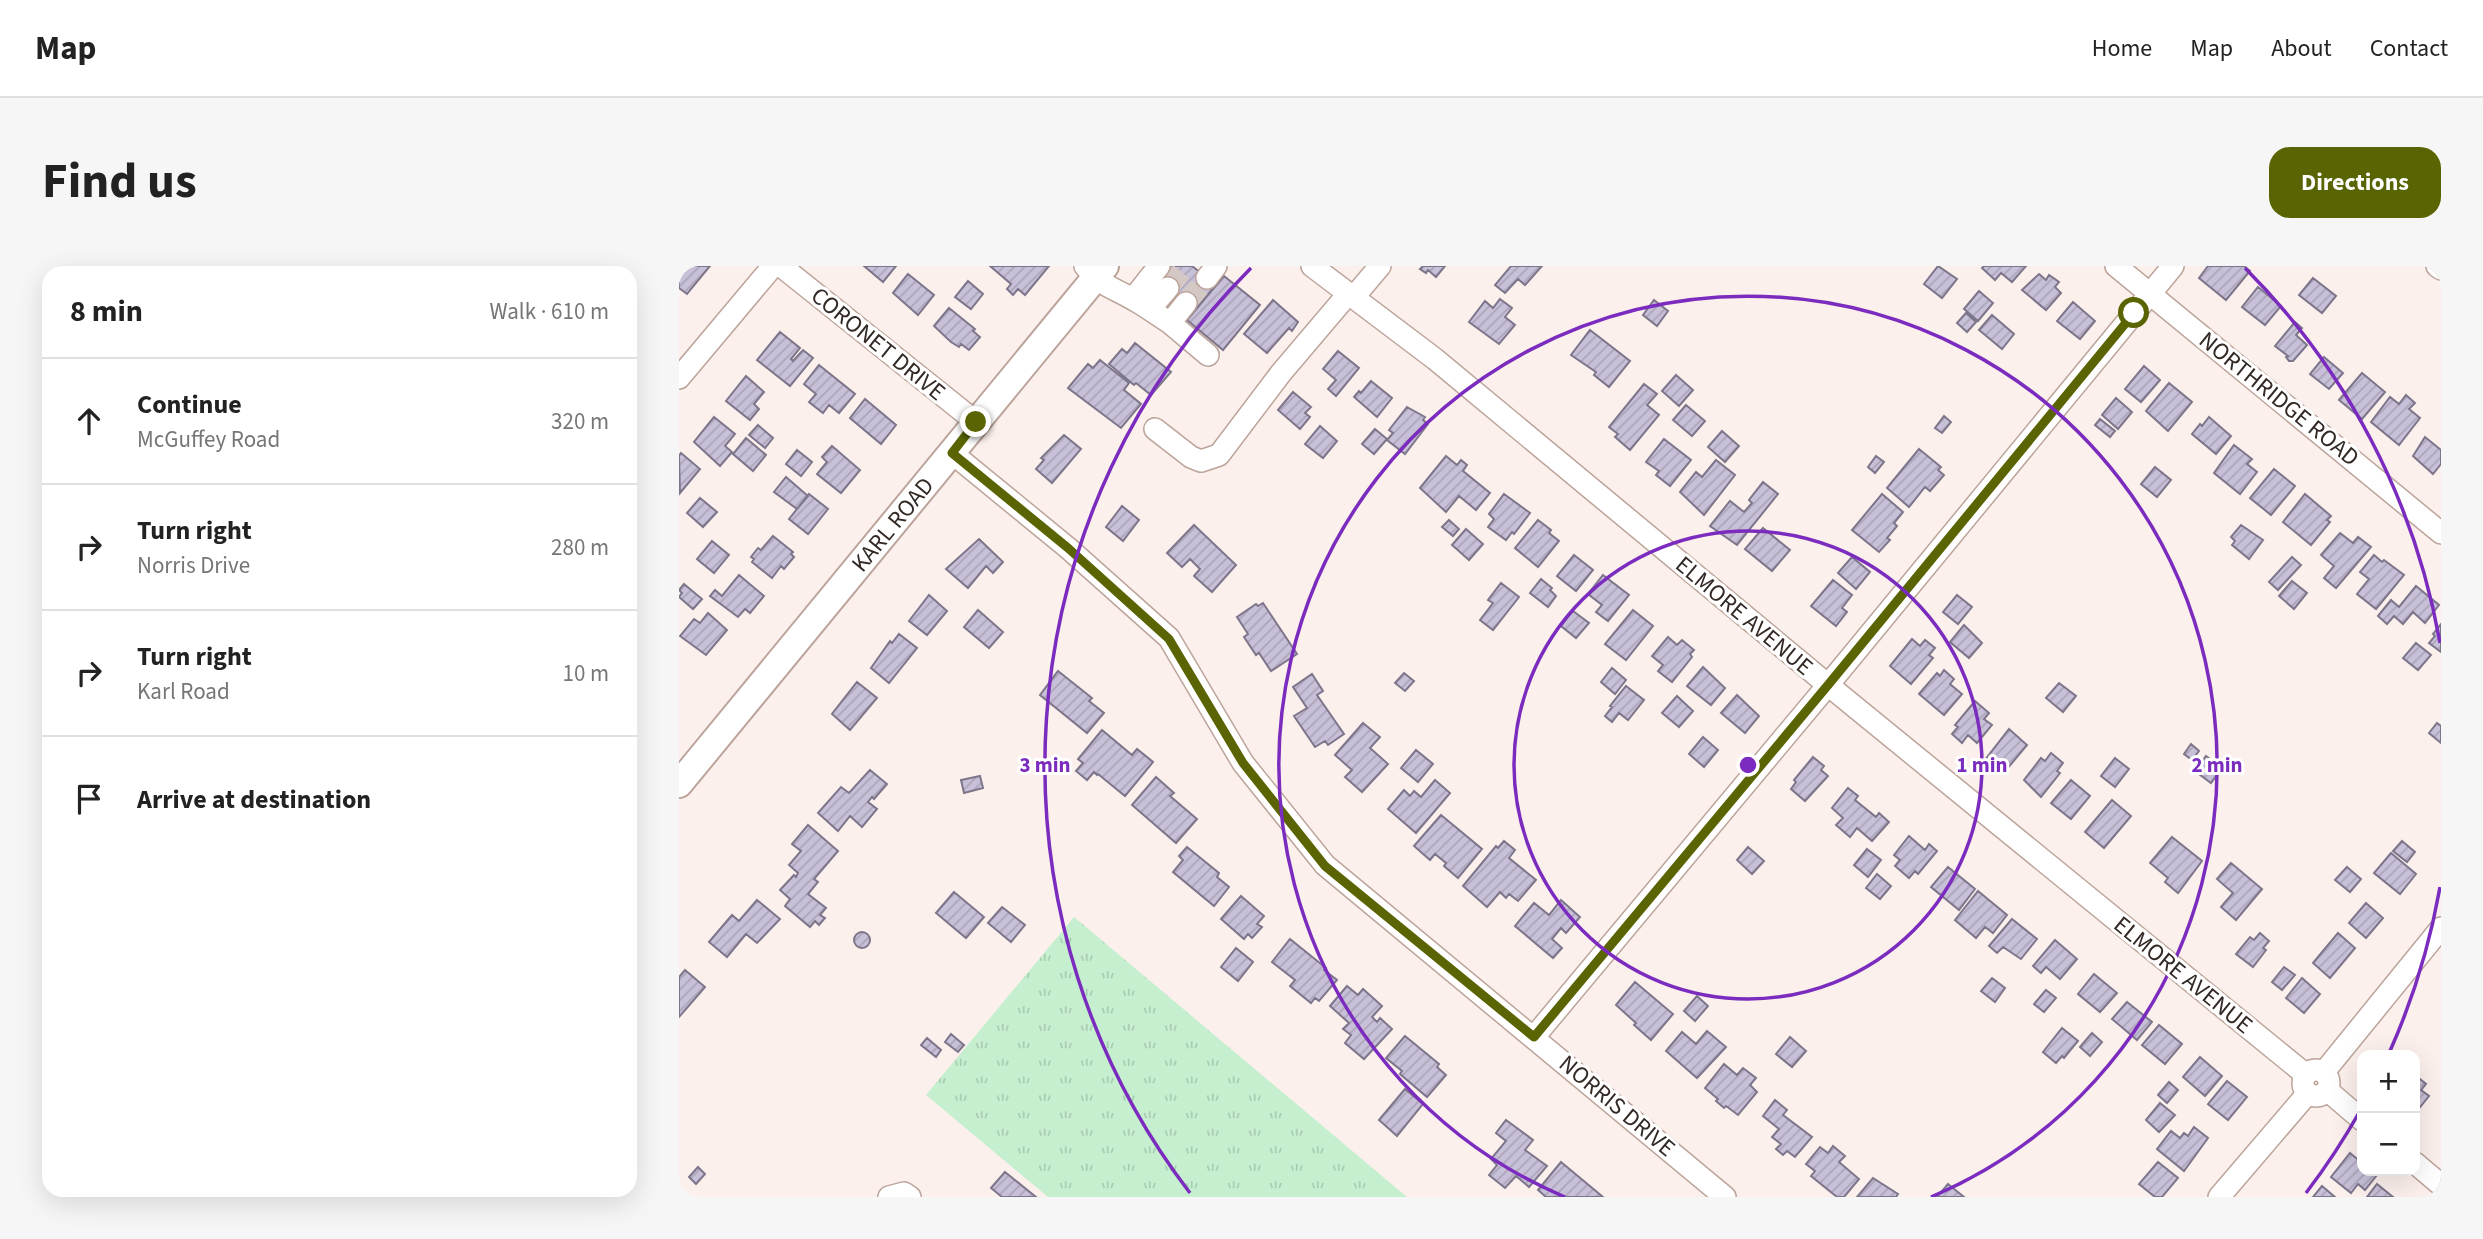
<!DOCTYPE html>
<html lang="en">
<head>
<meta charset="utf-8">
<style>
	body { margin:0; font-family:"Source Sans 3",sans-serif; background:#f6f6f6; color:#222 }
	.controls { position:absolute; right:21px; bottom:21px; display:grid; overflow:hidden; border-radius:14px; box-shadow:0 7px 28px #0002 }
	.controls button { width:63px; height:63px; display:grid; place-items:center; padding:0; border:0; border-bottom:2px solid #e0e0e0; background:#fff; color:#222; font:35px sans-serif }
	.stop { position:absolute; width:21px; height:21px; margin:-16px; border:5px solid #5a6403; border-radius:50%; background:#fff }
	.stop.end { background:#5a6403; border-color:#fff; box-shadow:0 2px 7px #0008 }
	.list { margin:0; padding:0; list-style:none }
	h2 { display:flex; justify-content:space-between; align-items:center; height:91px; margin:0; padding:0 28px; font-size:30px }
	h2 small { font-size:23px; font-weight:400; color:#767676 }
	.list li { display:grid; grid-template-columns:46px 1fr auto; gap:21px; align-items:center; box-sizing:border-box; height:126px; padding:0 28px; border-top:2px solid #e0e0e0 }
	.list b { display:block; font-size:26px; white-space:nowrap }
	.list p { margin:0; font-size:23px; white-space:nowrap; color:#767676 }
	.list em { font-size:23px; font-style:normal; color:#767676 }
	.icon { flex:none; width:38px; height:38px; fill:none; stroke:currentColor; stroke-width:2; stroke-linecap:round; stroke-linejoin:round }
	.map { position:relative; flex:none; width:1762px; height:931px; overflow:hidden; border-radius:21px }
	header { display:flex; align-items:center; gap:42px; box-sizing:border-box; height:98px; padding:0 35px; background:#fff; border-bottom:2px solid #e0e0e0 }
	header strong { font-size:33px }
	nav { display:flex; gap:38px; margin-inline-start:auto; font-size:24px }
	.intro { display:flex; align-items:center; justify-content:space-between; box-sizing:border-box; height:168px; padding:0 42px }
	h1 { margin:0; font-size:49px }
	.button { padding:18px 32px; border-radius:21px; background:#5a6403; color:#fff; font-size:24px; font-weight:700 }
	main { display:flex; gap:42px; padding:0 42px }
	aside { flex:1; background:#fff; border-radius:21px; box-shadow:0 7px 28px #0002 }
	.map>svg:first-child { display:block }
	.grass { fill:url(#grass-tufts) }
	.building { fill:url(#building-hatch); stroke:#7d768b; stroke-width:2 }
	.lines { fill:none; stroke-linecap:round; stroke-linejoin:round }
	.minor-tunnel { stroke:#d3c8c4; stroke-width:21; stroke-dasharray:21 10; stroke-linecap:butt }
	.minor-casing { stroke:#bda49a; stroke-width:24 }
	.major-casing { stroke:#bda49a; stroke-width:30 }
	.minor { stroke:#fff; stroke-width:21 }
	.major { stroke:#fff; stroke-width:26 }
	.route { stroke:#5a6403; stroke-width:9 }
	.ring { fill:none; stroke:#7b2cbf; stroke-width:3.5 }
	.labels { text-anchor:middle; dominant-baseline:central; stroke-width:6; stroke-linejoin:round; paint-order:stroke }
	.street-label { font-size:24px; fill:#332925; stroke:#fff }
	.centre { fill:#7b2cbf; stroke:#fff; stroke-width:3.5 }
	.ring-label { font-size:21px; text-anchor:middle; font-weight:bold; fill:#7b2cbf; stroke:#fff; stroke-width:6; stroke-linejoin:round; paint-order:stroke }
</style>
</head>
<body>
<header>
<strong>Map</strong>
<nav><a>Home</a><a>Map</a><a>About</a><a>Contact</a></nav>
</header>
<div class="intro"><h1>Find us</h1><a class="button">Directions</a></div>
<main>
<aside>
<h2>8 min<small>Walk · 610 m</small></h2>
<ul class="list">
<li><svg class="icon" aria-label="ahead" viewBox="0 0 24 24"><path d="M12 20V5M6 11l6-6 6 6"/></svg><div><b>Continue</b><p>McGuffey Road</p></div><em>320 m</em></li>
<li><svg class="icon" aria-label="right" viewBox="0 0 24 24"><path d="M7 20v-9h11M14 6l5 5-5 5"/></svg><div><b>Turn right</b><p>Norris Drive</p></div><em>280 m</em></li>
<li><svg class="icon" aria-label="right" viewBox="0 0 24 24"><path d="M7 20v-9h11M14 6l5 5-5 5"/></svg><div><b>Turn right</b><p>Karl Road</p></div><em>10 m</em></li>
<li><svg class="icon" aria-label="arrive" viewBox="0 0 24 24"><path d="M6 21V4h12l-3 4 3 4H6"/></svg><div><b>Arrive at destination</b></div></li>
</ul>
</aside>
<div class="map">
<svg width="1762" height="931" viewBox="0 0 1762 931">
	<defs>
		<pattern id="grass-tufts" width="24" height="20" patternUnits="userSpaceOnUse" patternTransform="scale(1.75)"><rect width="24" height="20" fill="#c5efcf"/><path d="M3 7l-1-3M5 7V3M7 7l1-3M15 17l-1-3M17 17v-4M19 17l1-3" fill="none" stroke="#aacdb2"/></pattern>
		<pattern id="building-hatch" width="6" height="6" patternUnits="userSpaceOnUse" patternTransform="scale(1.75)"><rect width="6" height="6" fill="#c8c0d8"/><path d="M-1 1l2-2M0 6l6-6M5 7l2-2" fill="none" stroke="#aca5b9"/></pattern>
	</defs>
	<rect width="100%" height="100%" fill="#fbf0ec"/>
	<path class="grass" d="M395,651L728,931H369L247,829Z"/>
	<path class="building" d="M0,0H31L8,28L0,22Z
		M185,0H217L204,16Z
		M311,0H370L346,29L339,23L334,29L328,23L332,18Z
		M492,0H513L537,19L516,44L480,14Z
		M744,0H766L757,11L749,4L747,7L741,3Z
		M832,0H863L846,19L839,13L826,27L816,19Z
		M1259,0L1278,13L1263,32L1245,18Z
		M1305,0H1347L1333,16L1322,7L1316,14L1303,2Z
		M1529,0H1565L1571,5L1547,34L1520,12Z
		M229,8L255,29L239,49L214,27Z
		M1360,8L1367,14L1370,9L1380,16L1376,21L1382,27L1367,44L1343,24Z
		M545,10L581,39L544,84L508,54Z
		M1634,12L1657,30L1643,47L1620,29Z
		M289,15L304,28L292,43L276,31Z
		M1579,21L1602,40L1586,59L1563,41Z
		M1300,25L1314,37L1299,55L1285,43Z
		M821,33L833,42L826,51L836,59L820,78L790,56L806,35L814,42Z
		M594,34L619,56L613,65L610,62L588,87L565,68Z
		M975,34L989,45L978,60L964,49Z
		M1394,36L1416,55L1401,73L1378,55Z
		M270,42L296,63L294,65L301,71L290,84L282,78L280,81L272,76L255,60Z
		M1287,47L1297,56L1288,66L1278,57Z
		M1313,49L1335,68L1323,83L1300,64Z
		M1616,56L1623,62L1617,69L1628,79L1614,95H1610L1607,91L1609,90L1596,80Z
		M911,64L951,95L930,121L915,109L917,106L892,89Z
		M101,66L121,82L112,93L114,95L124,84L134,92L111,120L78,94Z
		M456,77L492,106L472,129L457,117L455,119L430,98L443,83L448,87Z
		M659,85L680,102L657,130L649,123L657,114L644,103Z
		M1645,91L1664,107L1650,123L1631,108Z
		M421,94L450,117L445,124L462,138L442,162L389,122L409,98L414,102Z
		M140,99L176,128L160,147L150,139L144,147L130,136L137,128L125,118Z
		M1465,100L1481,114L1462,136L1446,123Z
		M1683,107L1706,126L1683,153L1660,134Z
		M997,109L1014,124L1000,140L983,125Z
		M67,110L85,126L75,138L80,143L71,154L47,135Z
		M692,115L713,132L698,151L675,131L680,125L682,127Z
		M1490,117L1513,136L1489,165L1467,145Z
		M965,118L978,128L968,139L980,149L951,184L936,171L939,168L930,161Z
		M614,126L632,141L626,147L631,151L621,163L599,144Z
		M1727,129L1736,137L1730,143L1741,152L1720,179L1692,156L1711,131L1720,138Z
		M1437,132L1453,146L1439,163L1423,149Z
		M186,133L217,159L202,178L171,152Z
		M1007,139L1026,155L1013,170L994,154Z
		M728,141L746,151L744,154L749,158L726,188L708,174L714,167L710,164Z
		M1265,150L1272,156L1263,167L1256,162Z
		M35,151L56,168L46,180L53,186L41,200L15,176Z
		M1530,151L1552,170L1537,188L1513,168L1521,158L1523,160Z
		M1421,153L1436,165L1431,171L1416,159Z
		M79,159L94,172L86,182L70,169Z
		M641,160L658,175L644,192L626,178Z
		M696,163L708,173L695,188L683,178Z
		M1043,165L1060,180L1046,196L1029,181Z
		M385,169L402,183L373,217L357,203L365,194L362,192Z
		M1746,171L1762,184V198L1754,208L1734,190Z
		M67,172L87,189L74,205L54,188Z
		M985,173L1012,194L991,220L977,209L980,205L967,196Z
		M1555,179L1573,193L1568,198L1578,206L1561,228L1535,207Z
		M153,180L181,204L162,227L138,208L148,196L143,191Z
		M1240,183L1262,201L1259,204L1265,209L1251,225L1246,221L1230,241L1208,222Z
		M118,184L133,196L122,210L107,198Z
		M2,187L21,203L1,227L0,190Z
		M767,190L778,199L782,194L788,199L784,205L811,227L797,244L780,230L767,246L741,222Z
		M1197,190L1205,196L1196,207L1189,201Z
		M1037,194L1056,209L1025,249L1001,226L1017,206L1023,211Z
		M1476,201L1492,214L1478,231L1462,218Z
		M1595,203L1616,220L1592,249L1571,232Z
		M107,211L129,230L118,243L95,226Z
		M1084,216L1099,228L1058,279L1031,260L1051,235L1065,246L1073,237L1070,234Z
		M130,228L149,243L129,268L110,253Z
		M825,228L851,247L835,268L833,266L827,274L809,261L815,253L810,248Z
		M1203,228L1224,246L1215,257L1218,260L1208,272L1211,274L1200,286L1173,264Z
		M1626,228L1652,250L1648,254L1651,256L1632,279L1604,256Z
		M21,232L38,246L24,261L8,247Z
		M443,240L460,254L444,275L427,261Z
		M770,254L780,263L774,270L763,261Z
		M859,254L872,264L870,267L880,275L859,301L836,282Z
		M515,259L557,299L533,326L515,310L521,303L511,293L503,301L488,287Z
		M1562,259L1584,274L1570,293L1553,279L1556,275L1552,271Z
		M1084,262L1111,284L1093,305L1066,283Z
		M787,263L804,278L790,294L773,279Z
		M1661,267L1674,277L1679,271L1692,281L1657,322L1645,312L1655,300L1642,289Z
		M94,270L114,286L112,288L115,291L105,303L102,300L93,312L73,296L75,293L72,291L79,282L82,284Z
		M300,273L324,296L314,307L307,300L289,322L267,303Z
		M33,275L50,289L35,307L18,293Z
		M895,289L914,304L897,325L878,310Z
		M1695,289L1703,296L1705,294L1725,309L1697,343L1678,328L1690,313L1681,306Z
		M1173,291L1191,306L1177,323L1159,307Z
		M1613,291L1622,299L1599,324L1590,316Z
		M60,309L85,330L71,347L66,343L59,351L31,330L36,324L43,330Z
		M924,309L950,329L929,355L917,346L923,339L909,328Z
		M862,313L873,322L871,324L877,330L869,341L851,327Z
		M1154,314L1173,329L1163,342L1168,346L1157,360L1132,340Z
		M1613,315L1628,327L1615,343L1600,330Z
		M822,317L840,331L814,364L801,354L814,337L809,334Z
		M5,318L23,333L14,343L0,331L3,327L0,324Z
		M1737,320L1760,339L1746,357L1734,346L1724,358L1715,350L1708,358L1699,350L1712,334L1720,341Z
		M250,329L268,345L248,369L230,355Z
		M1278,329L1293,341L1279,358L1264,346Z
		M584,337L618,388L592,405L580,387L577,389L565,371L569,368L558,351L577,338L579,340Z
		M299,344L324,366L310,382L285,361Z
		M954,344L974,360L947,394L926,378Z
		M894,345L910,357L897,372L882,360Z
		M29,347L48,364L27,389L1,370L15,353L21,357Z
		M1762,358V386L1750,377L1756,370L1754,368Z
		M1285,359L1303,377L1290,392L1271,376Z
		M220,368L238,382L210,417L192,402L211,375L213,377Z
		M989,371L998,379L1003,374L1015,384L1011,388L1013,391L993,416L979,405L984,399L973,390Z
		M1233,373L1241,380L1246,374L1256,382L1250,389L1254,392L1232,418L1211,400Z
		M1737,377L1752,389L1739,404L1724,392Z
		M1024,401L1046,422L1032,439L1008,420Z
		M933,402L947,414L936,428L922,416Z
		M1265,404L1275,413L1271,418L1283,428L1265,449L1240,428L1258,407L1261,410Z
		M379,405L413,432L410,435L425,447L408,467L361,429Z
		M725,407L735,415L726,425L716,417Z
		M633,408L644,425L638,429L665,468L649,479L646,475L636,481L615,450L628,442L614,421Z
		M178,416L198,432L171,464L153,448Z
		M1380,417L1397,430L1384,446L1367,432Z
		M947,420L965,434L949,454L940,447L933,456L926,450L933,441L931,440Z
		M1058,429L1080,450L1066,467L1042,447Z
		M998,430L1014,445L1000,461L983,447Z
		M1296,435L1310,447L1305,453L1313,459L1298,477L1289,469L1283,477L1273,468L1279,461L1276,459Z
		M684,457L701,471L691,482L709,498L683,526L666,511L673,504L656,489Z
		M1758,457L1762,460V477L1750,467Z
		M1330,463L1348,479L1328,503L1321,497L1316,503L1306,494Z
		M423,464L453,489L458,483L474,496L446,530L419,508L418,509L415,506L408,514L397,505L404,497L399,493Z
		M1024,471L1039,484L1025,501L1010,488Z
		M1512,478L1520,485L1513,494L1505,488Z
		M737,484L754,498L739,516L722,502Z
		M1372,487L1384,497L1378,505L1381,507L1362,531L1345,514L1362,492L1366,495Z
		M1527,490L1543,502L1532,517L1516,505Z
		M1134,491L1145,500L1142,504L1149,510L1126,535L1112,523L1117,516L1115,514Z
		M1436,492L1450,503L1436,521L1422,510Z
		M191,504L208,518L195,533L193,531L189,536L198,543L183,561L171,550L159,565L139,547L162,521L170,527Z
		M301,510L304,522L285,527L282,514Z
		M477,511L495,527L491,530L518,553L497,577L453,539Z
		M756,514L771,527L737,567L709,543L725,524L731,530L735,525L742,531Z
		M1392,514L1411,530L1392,553L1372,537Z
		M1169,522L1179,530L1176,534L1197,551L1200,547L1210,556L1193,575L1178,562L1171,571L1157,559L1164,552L1153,542Z
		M1433,534L1452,550L1425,582L1406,566Z
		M762,549L803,583L779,612L765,600L767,597L756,588L751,594L735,580Z
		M129,559L159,585L135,613L139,616L129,628L147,642L141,649L146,652L140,659L136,655L131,661L106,640L111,633L101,624L115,609L117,611L119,607L110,599L122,585L113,578Z
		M1230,570L1246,584L1250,578L1258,585L1239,608L1236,605L1230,612L1216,600L1221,594L1215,589Z
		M1493,571L1523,595L1499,627L1486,616L1489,612L1471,597Z
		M825,575L836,584L830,592L857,614L839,635L830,628L827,632L821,626L808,641L784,620L817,580L819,582Z
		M1723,575L1736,586L1728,596L1714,585Z
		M508,581L540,607L538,611L550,621L535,640L494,606L504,594L500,590Z
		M1069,581L1085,595L1073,608L1058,594Z
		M1188,583L1202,594L1189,611L1175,599Z
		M1712,587L1737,608L1721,628L1695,607Z
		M1552,597L1583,623L1557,654L1542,641L1554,627L1538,613Z
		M1269,601L1296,623L1280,644L1252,621Z
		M1668,601L1682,613L1671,626L1656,614Z
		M1198,608L1212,620L1201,633L1187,622Z
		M1299,625L1328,649L1314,667L1306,661L1297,672L1276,654Z
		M275,626L305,651L287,672L257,647Z
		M562,630L585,650L578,658L583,661L573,672L569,668L565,673L542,653Z
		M78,634L101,653L78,677L67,668L48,691L30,676L53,649L60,655Z
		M882,634L901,651L887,667L882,662L873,673L883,682L874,692L836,660L855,637L870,649Z
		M1687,637L1704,652L1687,672L1670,657Z
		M323,641L346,659L332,676L309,657Z
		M1333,653L1358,673L1342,693L1324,681L1318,687L1310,680Z
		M175 674a8 8 0 1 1 16 0a8 8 0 1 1-16 0Z
		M1581,667L1590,675L1584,682L1587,684L1574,701L1557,688L1571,671L1575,674Z
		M1659,667L1676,682L1651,712L1634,697Z
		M611,673L647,702L645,704L658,714L640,735L636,732L632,737L611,720L616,714L593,696Z
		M1376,674L1398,693L1381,713L1367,701L1362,707L1354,700Z
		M557,682L574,696L559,715L542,701Z
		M1605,701L1616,709L1603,724L1593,716Z
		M6,704L26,721L0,751V711Z
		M1415,708L1438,727L1421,746L1399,728Z
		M1313,712L1326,722L1316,736L1302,725Z
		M1623,712L1641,728L1625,747L1607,732Z
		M956,716L994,748L972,774L955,759L957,757L937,739Z
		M668,720L679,729L684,723L703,740L693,751L698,756L701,752L713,763L685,793L666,777L672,769L664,763L670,757L651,740Z
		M1367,724L1377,732L1365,746L1355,738Z
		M1018,730L1029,740L1016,755L1005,745Z
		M1448,736L1473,756L1458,774L1433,753Z
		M1480,759L1503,778L1486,798L1463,779Z
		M1383,762L1399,775L1385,792L1383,790L1377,797L1364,786Z
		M1028,765L1047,781L1018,812L987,785L1003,766L1017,778Z
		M1413,767L1423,776L1411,790L1401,781Z
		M272,768L285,779L279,786L266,776Z
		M726,770L760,798L758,801L767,809L748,831L721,808L723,805L707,792Z
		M1111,771L1127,785L1113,801L1097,788Z
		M248,772L262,784L257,791L242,779Z
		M1521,791L1543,810L1526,830L1504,811Z
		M1045,798L1058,809L1064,802L1077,812L1071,819L1078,826L1059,849L1047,840L1045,842L1037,835L1039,833L1026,822Z
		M1736,809L1747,818L1742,824L1750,830L1738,845L1736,843Z
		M1548,815L1568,831L1549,854L1529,838Z
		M1490,816L1499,824L1488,837L1479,829Z
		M726,823L744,838L718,870L700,854Z
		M1096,834L1108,844L1104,849L1133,871L1116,891L1108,885L1104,889L1097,883L1102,878L1093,871L1100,863L1084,850Z
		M1481,837L1496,849L1480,866L1467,854Z
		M827,854L854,874L846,884L868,900L850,921L837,910L826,922L810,909L818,899L812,893L827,875L817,867Z
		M1515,861L1529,872L1505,905L1478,883L1492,865L1501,872L1505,867L1509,870Z
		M1154,880L1166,890L1160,896L1180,913L1165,931H1158L1132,910L1136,905L1127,898L1141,881L1149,887Z
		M1671,887L1683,897V905H1693L1698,909L1686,924L1679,918L1672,927L1652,911Z
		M882,896L924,931H867L859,924Z
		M1479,896L1499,912L1483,931H1476L1460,918Z
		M19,901L26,908L17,918L10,911Z
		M326,906L357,931H323L312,922Z
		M1194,912L1219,928L1217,931H1178Z
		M1269,918L1285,931H1258Z
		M1698,918L1714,931H1688Z
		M1643,920L1656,931H1634Z"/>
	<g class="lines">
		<path class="minor-tunnel" d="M489,22L507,0
			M507,37L528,12"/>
		<g class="minor-casing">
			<path id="minor" d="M102,0L297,156
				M406,0C422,21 436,22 457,35C469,42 480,50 491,57L507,37
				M633,0L756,93L1149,419L1626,808
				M1437,0L1762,267
				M1758,0L1762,3
				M528,12L537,0
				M674,32L701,0
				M454,33L480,0
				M471,43L489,22
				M491,57L529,89
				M0,112L94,0
				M476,163L512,191L522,195L540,189L602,107L669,28
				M273,187L389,282L490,372L564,497L646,599L1046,931
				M855,771L1149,419L1494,0
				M1624 817a13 13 0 1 1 26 0a13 13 0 1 1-26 0Z
				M1645,806L1762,662
				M1648,824L1683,854
				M1736,897L1762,919
				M210,931L225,927L231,931
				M1540,931L1629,827"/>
		</g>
		<g class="major-casing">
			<g id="major">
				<path id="s1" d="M0,518L426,0"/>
			</g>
		</g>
		<use href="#minor" class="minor"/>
		<use href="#major" class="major"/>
	</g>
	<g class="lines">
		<path class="route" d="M297,156L273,187L389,282L490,373L564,497L646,600L855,771L1149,419L1455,47"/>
	</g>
	<g class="ring">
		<circle cx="1069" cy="499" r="234"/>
		<path d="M886 931A469 469 0 1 1 1252 931"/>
		<path d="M1761 621A703 703 0 0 1 1711 785M1681 845A703 703 0 0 1 1627 927M511 927A703 703 0 0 1 572 2M1566 2A703 703 0 0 1 1761 377"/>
	</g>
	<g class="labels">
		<g class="street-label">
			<text transform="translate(199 78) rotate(39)">CORONET DRIVE</text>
			<text transform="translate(1600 133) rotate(39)">NORTHRIDGE ROAD</text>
			<text stroke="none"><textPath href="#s1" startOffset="336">KARL ROAD</textPath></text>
			<text transform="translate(1065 350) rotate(40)">ELMORE AVENUE</text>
			<text transform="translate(1504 709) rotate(39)">ELMORE AVENUE</text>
			<text transform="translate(938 840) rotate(40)">NORRIS DRIVE</text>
		</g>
	</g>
	<circle cx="1069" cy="499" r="10" class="centre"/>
	<g class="ring-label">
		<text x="1303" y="506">1 min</text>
		<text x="1538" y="506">2 min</text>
		<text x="366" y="506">3 min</text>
	</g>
</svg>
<div class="controls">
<button>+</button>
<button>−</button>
</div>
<div class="stop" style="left:1455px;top:47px"></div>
<div class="stop end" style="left:297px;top:156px"></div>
</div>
</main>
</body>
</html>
